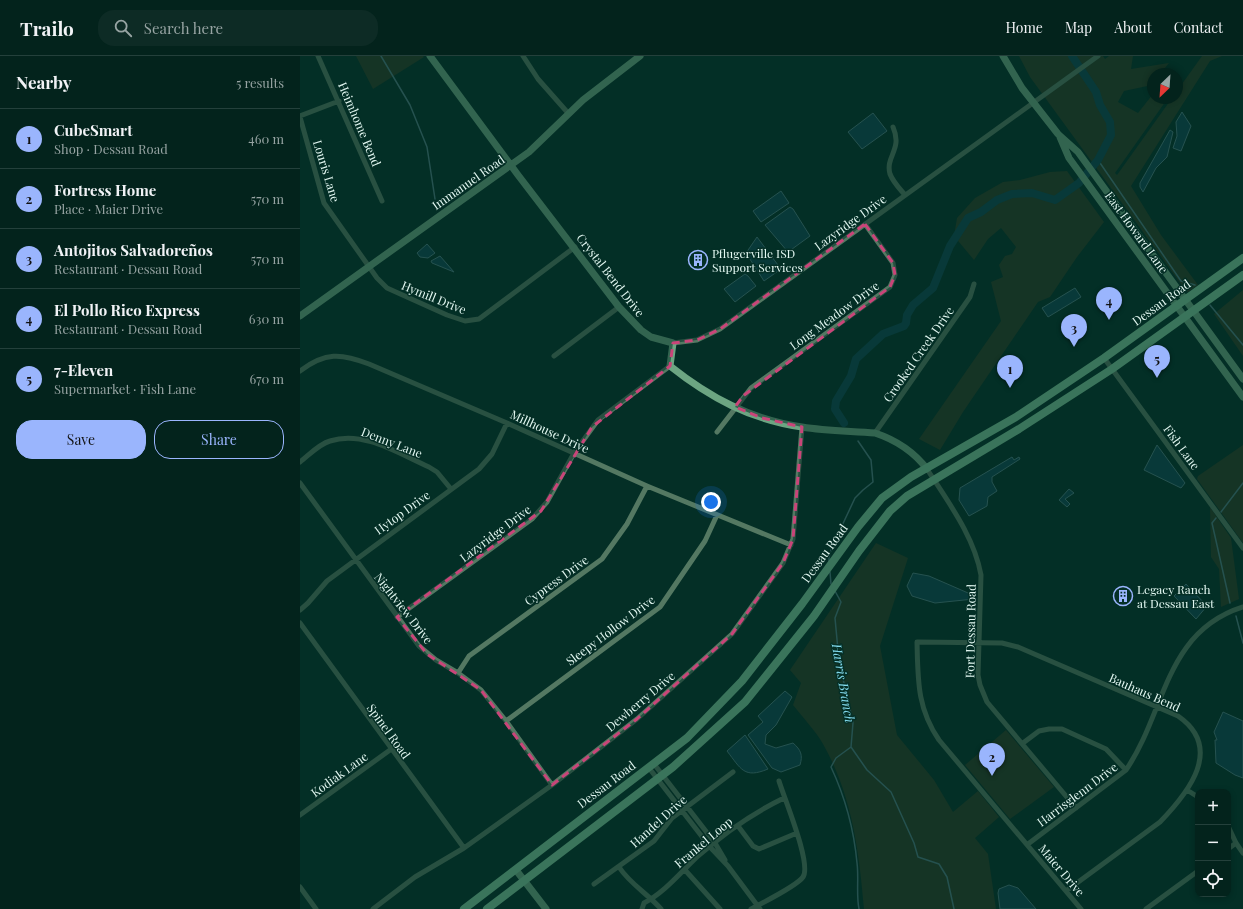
<!DOCTYPE html>
<html lang="en">
<head>
<meta charset="utf-8">
<style>
	body { margin:0; font-family:"Playfair Display",serif; background:#0d2b25; color:#f1f3f6 }
	.controls { position:absolute; right:12px; bottom:12px; display:grid; overflow:hidden; border-radius:8px; box-shadow:0 2px 6px #0003 }
	.controls button { width:36px; height:36px; display:grid; place-items:center; padding:0; border:0; border-bottom:1px solid #24403b; background:#03231c; color:#f1f3f6; font:20px sans-serif }
	.compass { position:absolute; left:847px; top:12px; width:36px; height:36px; border-radius:50%; background:#03231c; box-shadow:0 2px 6px #0003; rotate:205deg }
	.you { position:absolute; left:411px; top:446px; width:14px; height:14px; margin:-10px; border:3px solid #fff; border-radius:50%; background:#1a73e8; box-shadow:0 0 0 6px #1a73e833 }
	.badge { display:grid; place-items:center; width:26px; height:26px; border-radius:50%; background:#9ab5fd; color:#111; font-size:13px; font-weight:700 }
	.pin { position:absolute; translate:-50% -33px; filter:drop-shadow(0 1px 2px #0008) }
	.pin::after { content:''; position:absolute; top:21px; width:14px; height:12px; background:inherit; clip-path:polygon(0 0,100% 0,50% 100%) }
	.list { margin:0; padding:0; list-style:none }
	h2 { display:flex; justify-content:space-between; align-items:center; height:52px; margin:0; padding:0 16px; font-size:17px }
	h2 small { font-size:13px; font-weight:400; color:#97a4a3 }
	.list li { display:grid; grid-template-columns:26px 1fr auto; gap:12px; align-items:center; box-sizing:border-box; height:60px; padding:0 16px; border-top:1px solid #24403b }
	.list b { display:block; font-size:15px; white-space:nowrap }
	.list p { margin:0; font-size:13px; white-space:nowrap; color:#97a4a3 }
	.list em { font-size:13px; font-style:normal; color:#97a4a3 }
	.actions { display:flex; gap:8px; padding:12px 16px }
	.actions a { flex:1; padding:9px 0; border:1px solid #9ab5fd; border-radius:16px; text-align:center; font-size:14px; color:#9ab5fd }
	.actions .main { background:#9ab5fd; color:#111 }
	.icon { flex:none; width:22px; height:22px; fill:none; stroke:currentColor; stroke-width:2; stroke-linecap:round; stroke-linejoin:round }
	.map { position:relative; flex:none; width:943px; height:853px; overflow:hidden }
	header { display:flex; align-items:center; gap:24px; box-sizing:border-box; height:56px; padding:0 20px; background:#03231c; border-bottom:1px solid #24403b }
	header strong { font-size:19px }
	nav { display:flex; gap:22px; margin-inline-start:auto; font-size:14px }
	.search { width:280px; height:36px; background:#0d2b25; display:flex; align-items:center; gap:10px; box-sizing:border-box; padding:0 14px; border-radius:16px; color:#97a4a3; font-size:15px }
	main { display:flex }
	aside { flex:1; background:#03231c }
	.map>svg:first-child { display:block }
	.green { fill:#2a3a25 }
	.water { fill:#0e4650; stroke:#4e7b81 }
	.lines { fill:none; stroke-linecap:round; stroke-linejoin:round }
	.stream { stroke:#4e7b81; stroke-width:1.5 }
	.river { stroke:#0e4650; stroke-width:8 }
	.street { stroke:#547862; stroke-width:5 }
	.secondary { stroke:#6ca582; stroke-width:7 }
	.primary { stroke:#7dc89b; stroke-width:8 }
	.marked { fill:none; stroke:#c94579; stroke-width:3; stroke-dasharray:8 5; stroke-linejoin:round }
	.labels { text-anchor:middle; dominant-baseline:central; stroke-width:3; stroke-linejoin:round; paint-order:stroke }
	.street-label { font-size:12px; fill:#e3f8f2; stroke:#042f26 }
	.poi-label { font-size:12px; fill:#e3f8f2; stroke:#042f26; text-anchor:start }
	.water-label { font-size:13px; font-style:italic; fill:#80d7e9; stroke:#042f26 }
</style>
</head>
<body>
<header>
<strong>Trailo</strong>
<div class="search"><svg class="icon" aria-label="search" viewBox="0 0 24 24"><circle cx="10" cy="10" r="6"/><path d="M15 15l6 6"/></svg>Search here</div>
<nav><a>Home</a><a>Map</a><a>About</a><a>Contact</a></nav>
</header>
<main>
<aside>
<h2>Nearby<small>5 results</small></h2>
<ul class="list">
<li><span class="badge">1</span><div><b>CubeSmart</b><p>Shop · Dessau Road</p></div><em>460 m</em></li>
<li><span class="badge">2</span><div><b>Fortress Home</b><p>Place · Maier Drive</p></div><em>570 m</em></li>
<li><span class="badge">3</span><div><b>Antojitos Salvadoreños</b><p>Restaurant · Dessau Road</p></div><em>570 m</em></li>
<li><span class="badge">4</span><div><b>El Pollo Rico Express</b><p>Restaurant · Dessau Road</p></div><em>630 m</em></li>
<li><span class="badge">5</span><div><b>7-Eleven</b><p>Supermarket · Fish Lane</p></div><em>670 m</em></li>
</ul>
<div class="actions"><a class="main">Save</a><a>Share</a></div>
</aside>
<div class="map">
<svg width="943" height="853" viewBox="0 0 943 853">
	<rect width="100%" height="100%" fill="#042f26"/>
	<path class="green" d="M56,0H123L124,1L73,33Z
		M719,0H803L805,3L809,0H833L831,13L869,7L860,18H853L852,29L824,35L818,46L838,57L853,38V42H868L815,117L817,119L872,42H877V35L902,0H922L910,5L831,130L861,179L898,229L888,236L886,235L730,21Z
		M767,115L804,166L777,201L750,241L738,246L663,356L640,394L619,383L701,265L691,226L703,221L699,209L705,200L712,198L716,191L701,172L688,183L674,204L654,180L657,162L675,142L703,126L720,124L750,116Z
		M943,234V300L914,258Z
		M943,389V487L897,423L898,420Z
		M910,451L931,482L939,543L921,551L919,513L911,501Z
		M576,487L608,502L580,590L597,679L634,724L653,756L678,735L699,761L675,782L688,798L696,853H564C559,795 552,739 523,688C515,674 503,662 493,649L501,627L490,614Z
		M706,674L754,731L710,763L665,709Z"/>
	<path class="water" d="M882,56L891,70L881,95L873,92L877,80L876,66Z
		M573,57L587,75L562,93L548,76Z
		M870,74L873,76L867,101L856,112L843,136L840,131V127Z
		M481,135L489,147L461,166L453,155Z
		M490,151L493,153L510,180L488,196L465,169Z
		M457,181L481,213L464,225L446,197Z
		M127,188L135,197L128,202L120,201L117,197Z
		M140,200L154,216L132,207L131,205Z
		M445,218L448,220L456,230L435,246L424,233Z
		M775,232L781,241L748,261L742,252Z
		M857,389L885,427L881,432L844,414Z
		M712,401L714,404L719,401L720,403L692,421V426L697,435L688,441L687,450L669,460L659,444L660,432Z
		M769,433L774,437L765,443L770,448L767,451L759,444Z
		M613,517L629,520L675,540L674,543L635,547L612,540L607,530Z
		M886,528L907,550L896,563L874,540Z
		M485,635L492,641L476,669L466,679L465,688L476,692L493,687C501,694 503,699 500,709L481,716L472,712L448,679L463,666L458,660Z
		M923,656L943,665V722L935,719L916,707L915,684H917L914,676Z
		M445,679L468,713C444,723 441,713 427,695Z
		M709,829L718,832L736,853H700L698,837L699,833Z"/>
	<g class="lines">
		<path class="stream" d="M81,0L110,49L127,91L135,143
			M798,104L881,225L895,229
			M910,249L943,289
			M921,456L943,427
			M916,462L912,467L930,547
			M529,506V501L532,491L555,442L563,434L573,426L571,404L558,385
			M530,516L531,528
			M535,535L541,546L535,562L539,605L553,667L551,691L567,714L591,736L614,787L618,801L639,808L647,821L654,853
			M936,560L943,587
			M551,691L536,702L531,711C545,741 554,774 557,807C559,822 556,838 559,853"/>
		<path class="river" d="M544,367L535,353L536,345L551,320L556,303L583,278L604,270L606,267L607,259L613,249L633,232L650,190L668,162L681,156L697,144L712,138L732,137L755,144L779,127L798,104L811,79L810,66L800,49L796,36L772,0"/>
		<path class="street" d="M18,0L82,145
			M223,0L238,23L268,57
			M0,60L39,45
			M0,61L24,147L77,222L87,232L147,259L165,265L179,263L275,191
			M593,71C603,94 585,100 590,118C593,126 600,133 605,139
			M373,287L397,284L420,273L798,0
			M254,300L319,251
			M804,302L943,492
			M0,315C25,296 41,297 69,308L207,367L347,430L491,489
			M417,376L451,332L590,231L595,219L593,207L565,168
			M575,377L670,241L674,228
			M0,406C9,399 19,388 30,385C64,374 99,398 129,411L137,416L151,433
			M627,413C648,446 674,480 681,519L678,619L680,629L687,646L776,752
			M0,427L119,590L136,604L158,617L181,634L206,665L252,729
			M0,554L8,547L27,525L179,413L192,398L207,367
			M97,561L232,463L247,446L274,397L298,364L370,310
			M0,567L164,792
			M158,617L169,600L302,503L327,468L347,430
			M206,665L360,551L405,485L417,459
			M723,687L739,675L749,673H762L806,693L826,714
			M354,708L415,787L425,804
			M349,712L410,791L428,810L460,853
			M887,734L898,741
			M0,759L90,694
			M438,770L453,790L459,793L497,777
			M928,770L936,787L943,797
			M728,788L826,714C866,656 864,576 943,551
			M928,793L936,787
			M319,811C330,828 348,838 361,853
			M385,814L420,853
			M294,828L354,785L372,762L433,716
			M0,831L16,853
			M766,835L860,766C889,736 924,692 878,660L718,591L702,587L617,586C618,624 617,652 639,684L781,853
			M73,853L115,821L164,792L252,729L337,663L432,578L483,507L493,483L502,371
			M342,853L344,847C365,836 380,817 397,801C423,778 453,757 484,742
			M451,853C462,847 497,830 503,821C512,808 484,742 479,725
			M846,853L898,815"/>
		<path class="secondary" d="M130,0L218,119L319,251L341,274L351,281L373,287L370,310C409,341 451,364 502,371C526,375 551,375 575,377C596,384 614,396 627,413
			M703,0L722,32L758,78L778,96L943,323
			M760,81L769,102L943,341
			M0,260L229,96L283,44L340,0
			M216,814L246,853"/>
		<path class="primary" d="M164,853L387,682L442,625L502,548L558,471L582,442L611,421L716,361L804,302L943,202
			M187,853L373,711L445,646L514,560L559,495L590,455L607,440L719,373L812,313L943,219"/>
	</g>
	<path d="M0 0H943V853H0ZM565,168L593,207L595,219L590,231L443,340L435,351L462,362L502,371L493,483L483,507L432,578L337,663L252,729L181,634L127,598L97,561L241,455L292,371L370,310L373,287L397,284L420,273Z" fill="#042f26" fill-opacity=".55" fill-rule="evenodd"/>
	<path class="marked" d="M565,168L593,207L595,219L590,231L443,340L435,351L462,362L502,371L493,483L483,507L432,578L337,663L252,729L181,634L127,598L97,561L241,455L292,371L370,310L373,287L397,284L420,273Z"/>
	<defs>
		<g id="building-ring" transform="scale(1)"><circle r="9.5" fill="#042f26" stroke="#9ab5fd" stroke-width="1.5"/><path d="M-4-6H4V6H1V3H-1V6H-4ZM-2.5-4.3h1.7v1.8h-1.7ZM.8-4.3h1.7v1.8H.8ZM-2.5-1h1.7V.8h-1.7ZM.8-1h1.7V.8H.8Z" fill="#9ab5fd"/></g>
	</defs>
	<g fill-rule="evenodd">
		<use href="#building-ring" x="398" y="204"/>
		<use href="#building-ring" x="823" y="540"/>
	</g>
	<g class="labels">
		<g class="street-label">
			<text transform="translate(60 68) rotate(67)">Heimhome Bend</text>
			<text transform="translate(27 115) rotate(73)">Louris Lane</text>
			<text transform="translate(168 126) rotate(-35)">Immanuel Road</text>
			<text transform="translate(550 166) rotate(-36)">Lazyridge Drive</text>
			<text transform="translate(837 176) rotate(54)">East Howard Lane</text>
			<text transform="translate(311 219) rotate(52)">Crystal Bend Drive</text>
			<text transform="translate(134 241) rotate(22)">Hymill Drive</text>
			<text transform="translate(861 246) rotate(-36)">Dessau Road</text>
			<text transform="translate(534 259) rotate(-36)">Long Meadow Drive</text>
			<text transform="translate(618 298) rotate(-55)">Crooked Creek Drive</text>
			<text transform="translate(250 375) rotate(25)">Millhouse Drive</text>
			<text transform="translate(92 386) rotate(21)">Denny Lane</text>
			<text transform="translate(882 391) rotate(54)">Fish Lane</text>
			<text transform="translate(102 456) rotate(-36)">Hytop Drive</text>
			<text transform="translate(195 477) rotate(-37)">Lazyridge Drive</text>
			<text transform="translate(524 497) rotate(-54)">Dessau Road</text>
			<text transform="translate(256 524) rotate(-36)">Cypress Drive</text>
			<text transform="translate(104 552) rotate(52)">Nightview Drive</text>
			<text transform="translate(310 574) rotate(-37)">Sleepy Hollow Drive</text>
			<text transform="translate(670 575) rotate(-89)">Fort Dessau Road</text>
			<text transform="translate(845 636) rotate(24)">Bauhaus Bend</text>
			<text transform="translate(340 645) rotate(-40)">Dewberry Drive</text>
			<text transform="translate(89 675) rotate(54)">Spinel Road</text>
			<text transform="translate(39 718) rotate(-36)">Kodiak Lane</text>
			<text transform="translate(306 728) rotate(-37)">Dessau Road</text>
			<text transform="translate(777 738) rotate(-37)">Harrisglenn Drive</text>
			<text transform="translate(358 765) rotate(-42)">Handel Drive</text>
			<text transform="translate(403 786) rotate(-40)">Frankel Loop</text>
			<text transform="translate(762 814) rotate(50)">Maier Drive</text>
		</g>
		<g class="poi-label">
			<text x="412" y="197">Pflugerville ISD<tspan x="412" dy="14">Support Services</tspan></text>
			<text x="837" y="533">Legacy Ranch<tspan x="837" dy="14">at Dessau East</tspan></text>
		</g>
		<g class="water-label">
			<text transform="translate(544 627) rotate(80)">Harris Branch</text>
		</g>
	</g>
</svg>
<div class="controls">
<button>+</button>
<button>−</button>
<button><svg class="icon" aria-label="locate" viewBox="0 0 24 24"><circle cx="12" cy="12" r="6"/><path d="M12 2v4M12 18v4M2 12h4M18 12h4"/></svg></button>
</div>
<svg class="compass" viewBox="-18 -18 36 36"><path d="M0-13l5 13h-10z" fill="#e53935"/><path d="M0 13l5-13h-10z" fill="#97a4a3"/></svg>
<div class="you"></div>
<div class="pin badge" style="left:710px;top:332px">1</div>
<div class="pin badge" style="left:692px;top:720px">2</div>
<div class="pin badge" style="left:774px;top:291px">3</div>
<div class="pin badge" style="left:809px;top:264px">4</div>
<div class="pin badge" style="left:857px;top:322px">5</div>
</div>
</main>
</body>
</html>
